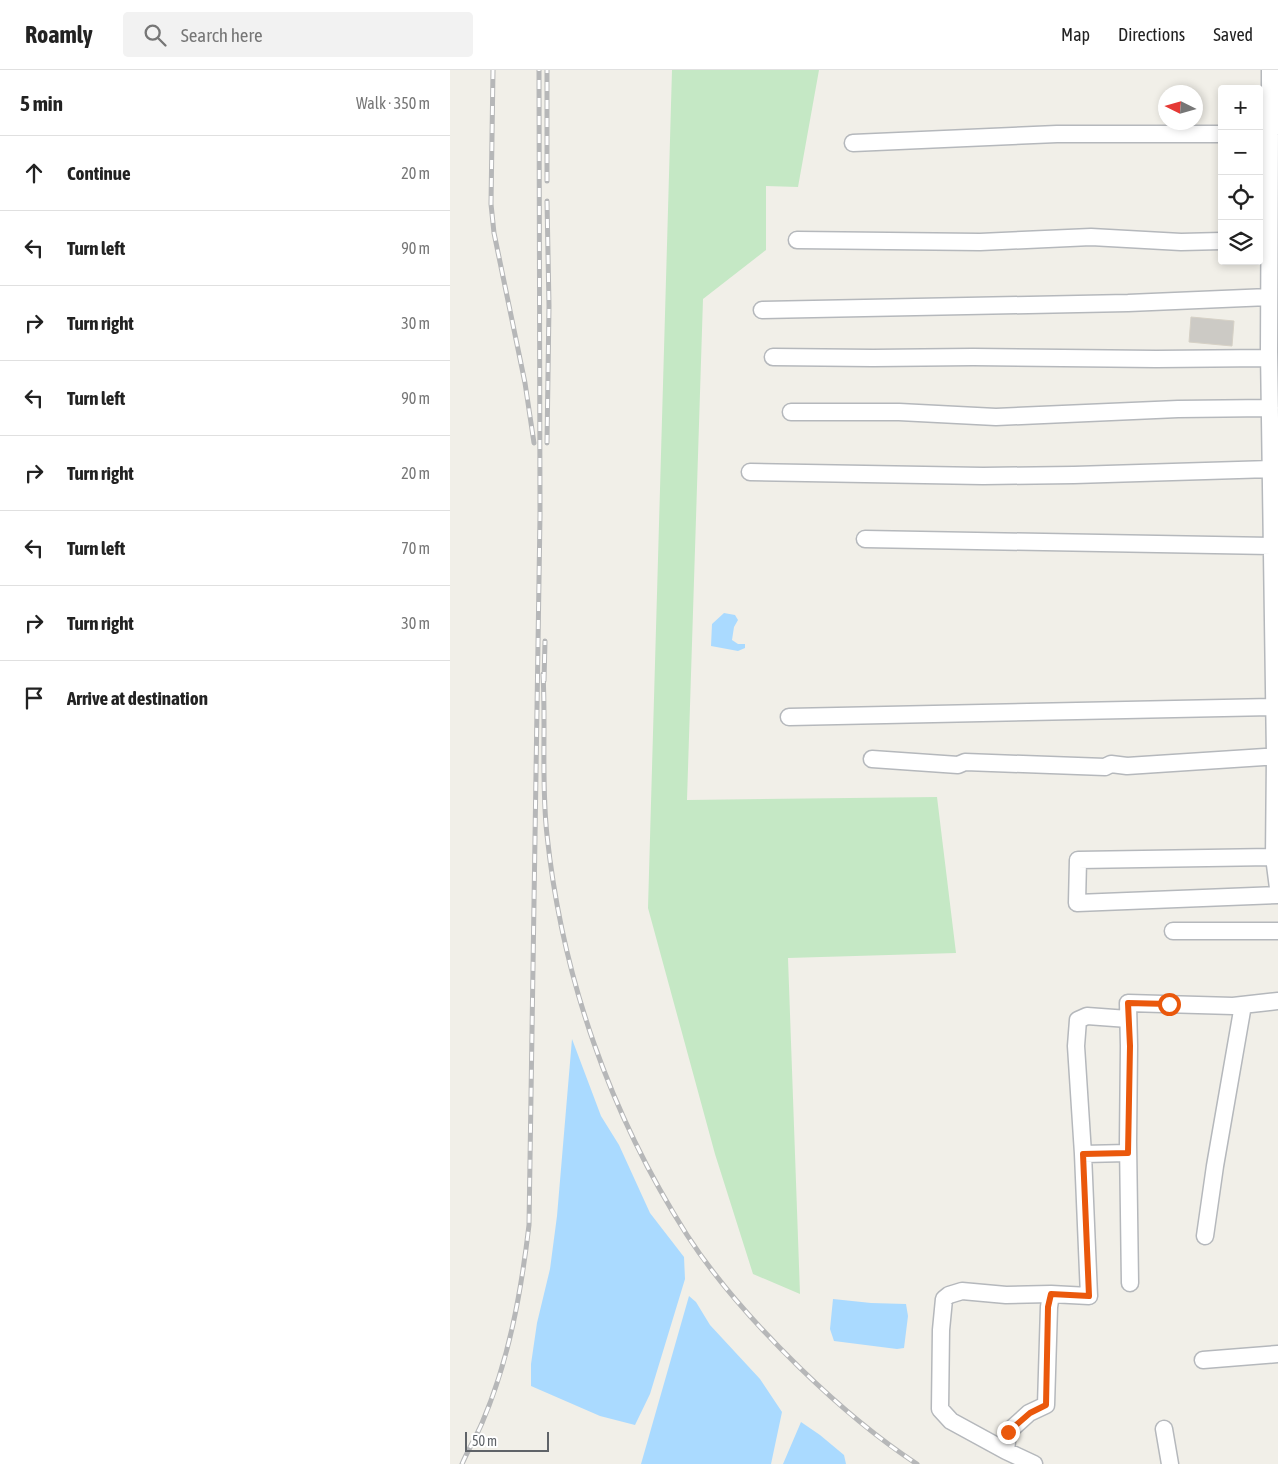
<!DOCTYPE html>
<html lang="en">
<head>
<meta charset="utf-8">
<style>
	body { margin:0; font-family:"Asap Condensed",sans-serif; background:#f2f2f2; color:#222 }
	.controls { position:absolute; right:15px; top:15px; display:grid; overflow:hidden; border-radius:5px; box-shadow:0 2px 8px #0003 }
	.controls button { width:45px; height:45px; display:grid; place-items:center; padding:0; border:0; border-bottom:1px solid #e0e0e0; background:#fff; color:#222; font:25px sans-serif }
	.compass { position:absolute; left:708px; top:15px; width:45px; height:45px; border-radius:50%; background:#fff; box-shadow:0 2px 8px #0003; rotate:275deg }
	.scale { position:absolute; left:15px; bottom:12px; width:84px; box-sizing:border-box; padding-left:5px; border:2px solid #5f6368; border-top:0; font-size:14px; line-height:18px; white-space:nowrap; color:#5f6368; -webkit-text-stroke:4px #fff; paint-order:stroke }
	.stop { position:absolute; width:15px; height:15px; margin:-11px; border:4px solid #ea580c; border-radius:50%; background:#fff }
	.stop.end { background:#ea580c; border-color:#fff; box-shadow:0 1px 5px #0008 }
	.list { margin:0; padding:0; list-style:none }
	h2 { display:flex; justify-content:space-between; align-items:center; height:65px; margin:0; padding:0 20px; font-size:21px }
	h2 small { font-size:16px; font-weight:400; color:#767676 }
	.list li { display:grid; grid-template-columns:32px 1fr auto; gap:15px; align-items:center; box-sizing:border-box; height:75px; padding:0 20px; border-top:1px solid #e0e0e0 }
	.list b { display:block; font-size:19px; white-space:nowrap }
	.list em { font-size:16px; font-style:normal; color:#767676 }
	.icon { flex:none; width:28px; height:28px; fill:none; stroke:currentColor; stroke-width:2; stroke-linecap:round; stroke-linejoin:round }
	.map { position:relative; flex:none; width:828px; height:1394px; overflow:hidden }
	header { display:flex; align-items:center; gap:30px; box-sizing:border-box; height:70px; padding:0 25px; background:#fff; border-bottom:1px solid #e0e0e0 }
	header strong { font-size:24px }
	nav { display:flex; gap:28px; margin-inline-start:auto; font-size:18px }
	.search { width:350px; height:45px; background:#f2f2f2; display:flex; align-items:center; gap:12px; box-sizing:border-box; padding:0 18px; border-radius:5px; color:#767676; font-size:19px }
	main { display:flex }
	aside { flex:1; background:#fff }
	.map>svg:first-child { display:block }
	.green { fill:#c5e8c5 }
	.water { fill:#aadaff }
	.building { fill:#cccac5; stroke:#d6d1c6 }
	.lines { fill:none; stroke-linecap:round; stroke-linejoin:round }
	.minor-casing { stroke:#b5b8bc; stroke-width:19 }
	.minor { stroke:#fff; stroke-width:16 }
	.rail-casing { stroke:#b6b7b8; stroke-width:5 }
	.rail { stroke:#fff; stroke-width:3; stroke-dasharray:9; stroke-linecap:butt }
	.route { stroke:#ea580c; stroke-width:6 }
</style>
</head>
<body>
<header>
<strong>Roamly</strong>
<div class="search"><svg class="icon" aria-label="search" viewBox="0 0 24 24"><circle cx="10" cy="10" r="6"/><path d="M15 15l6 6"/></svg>Search here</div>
<nav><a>Map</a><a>Directions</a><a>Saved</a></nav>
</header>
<main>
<aside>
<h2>5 min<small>Walk · 350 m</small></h2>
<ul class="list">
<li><svg class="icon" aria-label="ahead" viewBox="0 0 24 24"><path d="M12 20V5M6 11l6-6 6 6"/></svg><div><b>Continue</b></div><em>20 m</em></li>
<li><svg class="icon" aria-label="left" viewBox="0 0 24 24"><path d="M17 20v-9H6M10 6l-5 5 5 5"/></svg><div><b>Turn left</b></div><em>90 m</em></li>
<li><svg class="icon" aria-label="right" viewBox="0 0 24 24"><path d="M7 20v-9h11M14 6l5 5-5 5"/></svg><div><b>Turn right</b></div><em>30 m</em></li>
<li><svg class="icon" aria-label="left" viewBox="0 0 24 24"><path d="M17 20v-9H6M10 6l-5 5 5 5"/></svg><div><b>Turn left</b></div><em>90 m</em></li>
<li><svg class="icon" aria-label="right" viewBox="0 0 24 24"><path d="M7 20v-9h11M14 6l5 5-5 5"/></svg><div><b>Turn right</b></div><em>20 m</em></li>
<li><svg class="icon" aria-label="left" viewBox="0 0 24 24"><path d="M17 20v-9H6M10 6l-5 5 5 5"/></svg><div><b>Turn left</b></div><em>70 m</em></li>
<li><svg class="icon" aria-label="right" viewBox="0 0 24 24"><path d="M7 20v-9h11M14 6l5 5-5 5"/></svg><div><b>Turn right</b></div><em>30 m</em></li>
<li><svg class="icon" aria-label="arrive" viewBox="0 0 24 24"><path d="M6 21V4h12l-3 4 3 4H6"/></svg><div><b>Arrive at destination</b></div></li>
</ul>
</aside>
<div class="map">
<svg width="828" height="1394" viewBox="0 0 828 1394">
	<rect width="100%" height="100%" fill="#f1efe8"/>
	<path class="green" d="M222,0H369L348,117L316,116V180L253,229L237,730L487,727L506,883L338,888L350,1224L303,1204L265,1084L198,838Z"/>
	<path class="water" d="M274,543L285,545L288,550L284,557L282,570L288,574H295V578L288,581L261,576L262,554Z
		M122,969L151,1046L169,1075L200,1143L234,1187L235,1209L200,1324L185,1355L150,1346L81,1316V1294L87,1253L100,1199L107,1146Z
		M239,1226L246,1232L260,1255L310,1309L332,1342L321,1394H191Z
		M383,1229L421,1233L456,1234L458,1246L454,1278L447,1279L384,1271L380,1259Z
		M351,1352L370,1365L394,1385L396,1394H333Z"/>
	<path class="building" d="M741,247L784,251L782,276L739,272Z"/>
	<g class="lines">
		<g class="minor-casing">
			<path id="minor" d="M828,56L820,58L819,281L825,686L824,787L828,818
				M811,59L820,58V0
				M403,73L607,64H772
				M347,170L530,172L641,167L731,172L772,171
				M312,240L678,233L819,227
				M323,287L423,288L523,287L706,289L819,288
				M341,342H449L546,347L728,339L820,338
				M300,402L533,406L624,405L821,399
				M415,469L821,476
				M339,647L824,637
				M422,689L508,695L515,692L655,697L661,694L677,696L828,686
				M824,787L628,790L627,833L828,825
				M723,861H828
				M633,1084L626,976L628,950L637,946L678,949
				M755,1166L765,1096L793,935
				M680,1213L678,1072L679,976L678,933L783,936L828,931
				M753,1290L828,1284
				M714,1359L720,1394
				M556,1381L501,1351L490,1339L491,1260L494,1229L499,1225L512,1221L556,1225L601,1224
				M584,1394L556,1381L558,1362L579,1343L596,1335L599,1237L601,1224L639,1226L633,1084L678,1083"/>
		</g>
		<use href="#minor" class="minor"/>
		<g class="rail-casing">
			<path id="rail" d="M43,0L41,134L44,163L75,313L84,373
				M97,111V0
				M97,131L99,236L97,373
				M93,604C96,658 91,711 97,765C112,907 160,1044 237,1165C268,1213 309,1258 350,1298C386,1333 424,1366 467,1394
				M94,611L95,571
				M12,1394C18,1380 26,1367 32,1353C59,1290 71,1223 79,1155L90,445L89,0"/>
		</g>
		<use href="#rail" class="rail"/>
	</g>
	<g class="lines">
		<path class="route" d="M558,1362L580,1343L596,1335L598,1237L601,1224L639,1226L633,1084L678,1083L680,976L678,933L719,934"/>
	</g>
</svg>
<div class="controls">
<button>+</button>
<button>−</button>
<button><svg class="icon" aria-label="locate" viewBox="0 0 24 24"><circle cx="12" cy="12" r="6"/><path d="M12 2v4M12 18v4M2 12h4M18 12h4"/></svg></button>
<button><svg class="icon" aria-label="layers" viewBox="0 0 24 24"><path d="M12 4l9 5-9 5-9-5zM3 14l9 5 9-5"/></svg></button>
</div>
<svg class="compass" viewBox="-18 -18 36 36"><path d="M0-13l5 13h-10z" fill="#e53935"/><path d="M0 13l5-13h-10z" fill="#767676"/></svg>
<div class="scale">50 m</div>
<div class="stop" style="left:719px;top:934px"></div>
<div class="stop end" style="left:558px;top:1362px"></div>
</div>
</main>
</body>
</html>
